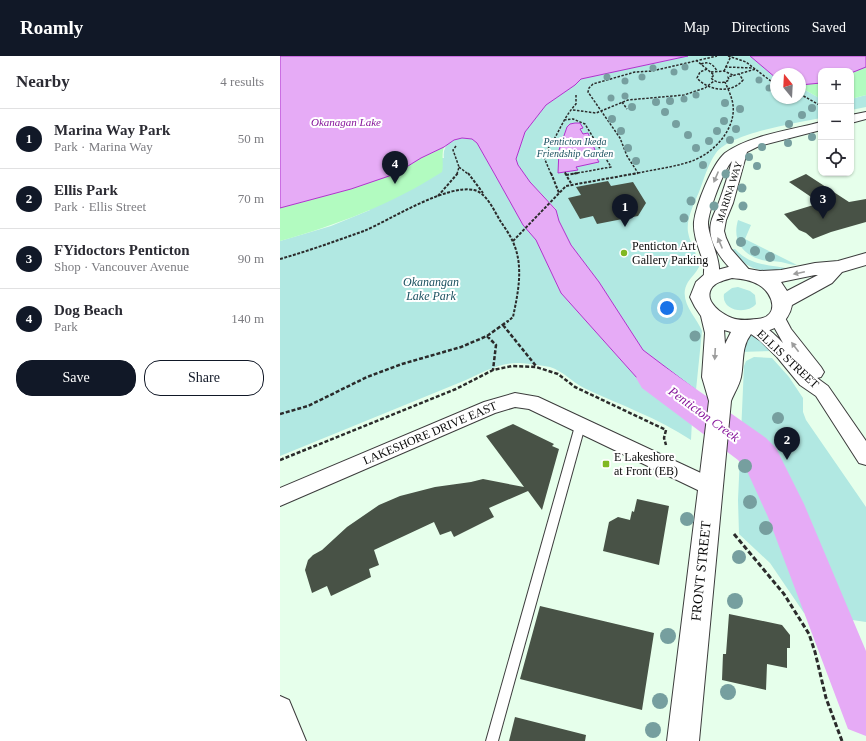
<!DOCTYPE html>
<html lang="en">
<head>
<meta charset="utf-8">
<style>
	body { margin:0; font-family:"Times New Roman",serif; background:#f7f7f7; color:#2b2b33 }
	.controls { position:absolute; right:12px; top:12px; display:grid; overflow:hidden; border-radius:8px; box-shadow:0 1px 3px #0004 }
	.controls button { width:36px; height:36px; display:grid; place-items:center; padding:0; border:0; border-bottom:1px solid #e1e1e2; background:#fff; color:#2b2b33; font:20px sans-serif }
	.compass { position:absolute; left:490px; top:12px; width:36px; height:36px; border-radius:50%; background:#fff; box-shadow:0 1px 3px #0004; rotate:342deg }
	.you { position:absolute; left:387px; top:252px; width:14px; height:14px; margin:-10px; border:3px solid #fff; border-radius:50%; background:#1a73e8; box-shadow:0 0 0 6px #1a73e833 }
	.badge { display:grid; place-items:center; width:26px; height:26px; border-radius:50%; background:#111827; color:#fff; font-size:13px; font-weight:700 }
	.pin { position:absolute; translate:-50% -33px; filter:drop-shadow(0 1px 2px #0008) }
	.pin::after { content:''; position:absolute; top:21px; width:14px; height:12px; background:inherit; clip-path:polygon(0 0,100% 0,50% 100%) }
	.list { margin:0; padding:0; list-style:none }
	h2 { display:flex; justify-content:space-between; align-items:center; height:52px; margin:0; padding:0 16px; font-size:17px }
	h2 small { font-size:13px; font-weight:400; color:#7c7c81 }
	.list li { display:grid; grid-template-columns:26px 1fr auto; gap:12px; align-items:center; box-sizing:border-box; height:60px; padding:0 16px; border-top:1px solid #e1e1e2 }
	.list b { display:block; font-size:15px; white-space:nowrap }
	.list p { margin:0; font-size:13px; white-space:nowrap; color:#7c7c81 }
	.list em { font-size:13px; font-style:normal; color:#7c7c81 }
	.actions { display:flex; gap:8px; padding:12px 16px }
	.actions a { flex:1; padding:9px 0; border:1px solid #111827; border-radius:16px; text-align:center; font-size:14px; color:#111827 }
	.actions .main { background:#111827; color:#fff }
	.icon { flex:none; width:22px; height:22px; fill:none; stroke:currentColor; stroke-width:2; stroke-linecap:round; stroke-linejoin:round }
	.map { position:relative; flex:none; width:586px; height:685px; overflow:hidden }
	header { display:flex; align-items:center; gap:24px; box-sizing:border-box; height:56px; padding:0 20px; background:#111827; color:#fff }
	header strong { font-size:19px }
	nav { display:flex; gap:22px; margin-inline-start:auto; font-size:14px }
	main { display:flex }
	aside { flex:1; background:#fff }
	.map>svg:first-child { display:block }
	.green { fill:#b1e8e2 }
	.sand { fill:#b2fbc0 }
	.water { fill:#e6abf6; stroke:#b032cd }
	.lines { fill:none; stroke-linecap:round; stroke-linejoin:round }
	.river { fill:#e6abf6; fill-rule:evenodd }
	.building { fill:#485246 }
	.service-casing { stroke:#3c3c3c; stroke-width:2 }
	.minor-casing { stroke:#3c3c3c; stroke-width:2 }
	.tertiary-casing { stroke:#3c3c3c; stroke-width:2 }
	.path-far3 { stroke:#2b2b2b; stroke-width:1.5; stroke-dasharray:2.5 1.5; stroke-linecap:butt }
	.path-far2 { stroke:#2b2b2b; stroke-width:2; stroke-dasharray:3 1.5; stroke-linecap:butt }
	.path-far1 { stroke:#2b2b2b; stroke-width:2.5; stroke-dasharray:4 2; stroke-linecap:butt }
	.path { stroke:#2b2b2b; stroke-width:3; stroke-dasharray:5 2.5; stroke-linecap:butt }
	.service { fill:#fff; fill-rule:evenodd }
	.minor { fill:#fff; fill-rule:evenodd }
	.tertiary { fill:#fff; fill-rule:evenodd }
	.tree { fill:#769f9f }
	.oneway { fill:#9d9d9d }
	.poi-dot { fill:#81b823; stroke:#fff; stroke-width:1.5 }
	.labels { text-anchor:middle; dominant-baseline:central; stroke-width:4; stroke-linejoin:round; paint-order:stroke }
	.far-park-label { font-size:10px; font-style:italic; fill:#1b5160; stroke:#fff }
	.far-street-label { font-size:10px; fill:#090909; stroke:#fff }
	.far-water-label { font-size:11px; font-style:italic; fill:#86149a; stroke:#fff }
	.poi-label { font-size:12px; fill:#090909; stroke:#fff; text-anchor:start }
	.park-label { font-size:12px; font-style:italic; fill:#1b5160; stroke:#fff }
	.street-label { font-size:12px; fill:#090909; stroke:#fff }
	.water-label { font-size:13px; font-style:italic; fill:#86149a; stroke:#fff }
	.near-street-label { font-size:14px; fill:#090909; stroke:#fff }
</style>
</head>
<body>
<header>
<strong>Roamly</strong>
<nav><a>Map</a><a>Directions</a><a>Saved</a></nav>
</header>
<main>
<aside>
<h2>Nearby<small>4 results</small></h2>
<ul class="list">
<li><span class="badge">1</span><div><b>Marina Way Park</b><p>Park · Marina Way</p></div><em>50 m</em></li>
<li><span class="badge">2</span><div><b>Ellis Park</b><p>Park · Ellis Street</p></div><em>70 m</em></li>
<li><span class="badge">3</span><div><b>FYidoctors Penticton</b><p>Shop · Vancouver Avenue</p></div><em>90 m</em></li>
<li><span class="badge">4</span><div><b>Dog Beach</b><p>Park</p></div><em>140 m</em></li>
</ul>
<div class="actions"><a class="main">Save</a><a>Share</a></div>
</aside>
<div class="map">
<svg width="586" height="685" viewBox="0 0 586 685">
	<rect width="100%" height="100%" fill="#e6ffeb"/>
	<path class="green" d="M408,0H470L496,22V42H520V31L541,43V62C516,67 451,77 436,97C428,108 424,123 419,136C414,148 406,163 408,176C410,188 418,198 419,211C416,217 411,221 408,226C397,244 416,260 422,275L416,334L363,294L319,226L291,189L279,165L276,153L250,126L238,109L236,103L245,76L266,49L295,29L301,23Z
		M586,39V51L571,54V43Z
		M182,82L192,83L197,87L243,169L256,184L281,237L366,332L412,365L411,384C378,362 340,349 304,332C292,326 283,315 270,311C261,309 250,308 240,307C221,306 203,316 186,324L0,400V185L51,170L90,154L69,134L115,118L141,102H164C162,89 171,84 182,82Z
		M458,164L471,169L465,183L517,209C511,209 507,207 501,206C495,205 489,206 482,204C462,199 452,184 458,164Z
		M455,193C470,210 491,209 512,213C479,216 473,217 449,194Z
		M458,231L470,235L475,239L476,248C467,259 441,255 444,238L452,232Z
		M471,278L474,279L494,295L459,296Z
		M474,301L492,302L509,321L523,342V356L526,364L586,451V566L524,557L490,507L459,478L458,444L464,310L466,305Z"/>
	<path class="sand" d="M586,11V39L571,43V17Z
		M541,27V43L520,31V29Z
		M164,91C161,99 164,108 162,116C112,148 57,169 0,185V152L71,133L115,118L141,102Z"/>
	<path class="water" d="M0,0H408L301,23L295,29L266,49L245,76L236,103L238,109L250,126L276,154L279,165L291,189L319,226L363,294L416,334L412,365L366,332L281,237L256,184L243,169L214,117L197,87L192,83L182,82L174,84L164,91L141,102L115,118L71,133L0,152Z
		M470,0H586V11L571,17V15H541V27L520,29V18H496V22Z
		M295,67H300L303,72L300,73L303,78L308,77L315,94L312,95L319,106L296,111L298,114L278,117L279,94L287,71L290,68Z"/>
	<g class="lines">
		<path class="river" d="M374,309L386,312L486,382L496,392L524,448L586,595V680L568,673L488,461L467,415L458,404L362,332L356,322L362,312Z"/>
	</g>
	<path class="building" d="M526,118L569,146L586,143V166L551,176L533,183L526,177L519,174L504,158L540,147L509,126Z
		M328,125L331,130L353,126L366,147L358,160L317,168L313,160L300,163L288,142L301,139L296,131Z
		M233,368L274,388L272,390L279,393L262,454L248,435L209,452L214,461L174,481L171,475L160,479L154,466L94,494L99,509L89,513L91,521L51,540L47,530L32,537L25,514L28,504L33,499L42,494L67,471L99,449L120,440L155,431L191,426L203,423L244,431L206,380Z
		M357,443L389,450L379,509L323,495L329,466L338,461L350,464L352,455L354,456Z
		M260,550L374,577L362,654L240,623Z
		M449,558L502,569L510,579V592H507V612L487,608L486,634L442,624L443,598H446Z
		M235,661L306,679L305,685H229Z"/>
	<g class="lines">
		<g class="service-casing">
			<path id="service" d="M300,366L303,367L305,370L218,685H206L295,370L297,367Z"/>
		</g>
		<g class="minor-casing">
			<path id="minor" d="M586,56V63L571,67V59Z
				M541,66V74L479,90L467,96L453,147L446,164L444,175L446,182L451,193L472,217L469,221C460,223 455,218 449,211C437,198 426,181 432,163C434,157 437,152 439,146C444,133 448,119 452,105C444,113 428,156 428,168C429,185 446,211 436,226L431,227L426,226C422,220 425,214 424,208C420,195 413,180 414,166C416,149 432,108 445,97C470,79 511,74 541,66Z
				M497,256L503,258L511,273L541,311L544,316L541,321L537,322L548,330L586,385V409L579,407L536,340L520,329L497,301L481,285L468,276L466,272L468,268C482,264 494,278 503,287L489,262L491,258Z
				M235,337L258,341L438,425L441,431L438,437L431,440L424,437L249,353L235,351L215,357L0,450V432L204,346Z
				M0,640L9,644L26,685H0Z"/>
		</g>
		<g class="tertiary-casing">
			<path id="tertiary" d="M586,197V209L562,216L552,227L512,249C508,270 490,276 471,278C461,291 464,306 461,321C459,330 454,337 451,345L419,685H387L429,345L422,321L425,277L421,260L415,251L410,241L416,226L426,217L452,210L480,215L501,214L535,207L558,205ZM535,219H538L507,235L501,226ZM452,222C462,223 471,224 479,229C494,238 500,261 477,263C468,264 460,265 452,262C442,258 424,246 431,233C435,226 445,224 452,222ZM444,274L451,276L445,288Z"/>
		</g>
		<path class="path-far3" d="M448,0L466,6L496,29
			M416,4L434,19L431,22C436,27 443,28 449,24L448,21L476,13
			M421,8C429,5 433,8 437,15
			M445,11L474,12
			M427,13L420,16L417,22C428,35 452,38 463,24L459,18
			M444,15L451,0
			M431,16L444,15L453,19
			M520,38L541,50
			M342,46L347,53
			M293,54L316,57L348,44L404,39L425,32L434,25
			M284,64L293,63L305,68L331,111L292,118
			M176,90L173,94L179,111L177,118
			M179,111L188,118
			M285,116L286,118
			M358,117C376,113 395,111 412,105C434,97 456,73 453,49C452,41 448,33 445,26
			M271,118L263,99C278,82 281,64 296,48V38
			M353,118L358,117L347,100L340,82L308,36L309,32L313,28L355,16L372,15L437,0"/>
		<path class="path-far2" d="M188,117L203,137
			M271,117L279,137
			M285,117L292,129
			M286,119L298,117
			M158,140L178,117
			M233,185L286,130L358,117
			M0,203C28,195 56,185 84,175C110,164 166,128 194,134C207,137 214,155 221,166C225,172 230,179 233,186C244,210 238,237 233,261L227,266"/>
		<path class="path-far1" d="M223,269L256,310
			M207,280L216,289L213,314
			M0,358L28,350L87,321L122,308L181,291L207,280L228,265
			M0,404L176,333L213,314L232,310L256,311L278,318L295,331L386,374L384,382L386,389"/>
		<path class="path" d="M454,478L504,538L529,578L535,596L546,642L562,685"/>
		<use href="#service" class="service"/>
		<use href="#minor" class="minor"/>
		<use href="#tertiary" class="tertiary"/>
	</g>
	<g class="tree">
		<circle cx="405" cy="11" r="3.5"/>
		<circle cx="373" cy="12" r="3.5"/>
		<circle cx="394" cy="16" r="3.5"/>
		<circle cx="327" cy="21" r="3.5"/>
		<circle cx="362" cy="21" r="3.5"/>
		<circle cx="479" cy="24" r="3.5"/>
		<circle cx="345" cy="25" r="3.5"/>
		<circle cx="489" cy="32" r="3.5"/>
		<circle cx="416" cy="39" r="3.5"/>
		<circle cx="345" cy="40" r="3.5"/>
		<circle cx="331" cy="42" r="3.5"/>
		<circle cx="404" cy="43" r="3.5"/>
		<circle cx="390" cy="45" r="4"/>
		<circle cx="376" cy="46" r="4"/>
		<circle cx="445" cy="47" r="4"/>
		<circle cx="352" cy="51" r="4"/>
		<circle cx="532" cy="52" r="4"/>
		<circle cx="460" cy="53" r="4"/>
		<circle cx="385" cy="56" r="4"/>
		<circle cx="522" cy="59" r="4"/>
		<circle cx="332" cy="63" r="4"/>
		<circle cx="444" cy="65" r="4"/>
		<circle cx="396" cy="68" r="4"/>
		<circle cx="509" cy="68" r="4"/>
		<circle cx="456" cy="73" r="4"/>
		<circle cx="341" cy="75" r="4"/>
		<circle cx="437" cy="75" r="4"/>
		<circle cx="408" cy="79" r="4"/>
		<circle cx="532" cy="81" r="4"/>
		<circle cx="450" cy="84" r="4"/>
		<circle cx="429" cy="85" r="4"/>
		<circle cx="508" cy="87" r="4"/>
		<circle cx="482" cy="91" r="4"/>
		<circle cx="348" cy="92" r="4"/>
		<circle cx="416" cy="92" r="4"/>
		<circle cx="469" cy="101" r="4"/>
		<circle cx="356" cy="105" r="4"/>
		<circle cx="423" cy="109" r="4"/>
		<circle cx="477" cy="110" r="4"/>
		<circle cx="446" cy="118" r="4.5"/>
		<circle cx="462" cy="132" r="4.5"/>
		<circle cx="411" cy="145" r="4.5"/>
		<circle cx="434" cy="150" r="4.5"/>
		<circle cx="463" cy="150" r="4.5"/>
		<circle cx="404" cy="162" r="4.5"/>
		<circle cx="461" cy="186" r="5"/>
		<circle cx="475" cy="195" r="5"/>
		<circle cx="490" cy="201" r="5"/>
		<circle cx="415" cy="280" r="5.5"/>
		<circle cx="498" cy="362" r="6"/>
		<circle cx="465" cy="410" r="7"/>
		<circle cx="470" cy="446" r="7"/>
		<circle cx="407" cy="463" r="7"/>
		<circle cx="486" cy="472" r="7"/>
		<circle cx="459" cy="501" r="7"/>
		<circle cx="455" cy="545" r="8"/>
		<circle cx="388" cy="580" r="8"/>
		<circle cx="448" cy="636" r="8"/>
		<circle cx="380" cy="645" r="8"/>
		<circle cx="373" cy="674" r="8"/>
	</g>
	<defs><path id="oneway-solid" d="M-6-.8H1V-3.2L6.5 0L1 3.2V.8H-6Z"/></defs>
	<g class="oneway">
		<use href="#oneway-solid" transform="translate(436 121) rotate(113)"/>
		<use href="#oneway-solid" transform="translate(440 187) rotate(-113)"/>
		<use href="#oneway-solid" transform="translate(519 217) rotate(168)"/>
		<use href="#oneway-solid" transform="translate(515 291) rotate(-127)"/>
		<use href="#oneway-solid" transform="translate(435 298) rotate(93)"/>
	</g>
	<g class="poi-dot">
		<circle cx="344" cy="197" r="4"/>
		<rect x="322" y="404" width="8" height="8" rx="2"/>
	</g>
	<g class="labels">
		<g class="far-park-label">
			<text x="295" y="85">Penticton Ikeda<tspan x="295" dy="12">Friendship Garden</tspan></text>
		</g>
		<g class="far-street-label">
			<text transform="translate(449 136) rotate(-72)">MARINA WAY</text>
		</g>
		<g class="far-water-label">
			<text x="66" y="66">Okanagan Lake</text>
		</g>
		<g class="poi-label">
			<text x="352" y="190">Penticton Art<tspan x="352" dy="14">Gallery Parking</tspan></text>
			<text x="334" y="401">E Lakeshore<tspan x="334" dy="14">at Front (EB)</tspan></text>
		</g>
		<g class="park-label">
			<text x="151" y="226">Okanangan<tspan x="151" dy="14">Lake Park</tspan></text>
		</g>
		<g class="street-label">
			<text transform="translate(508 303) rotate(43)">ELLIS STREET</text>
			<text transform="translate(150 377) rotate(-23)">LAKESHORE DRIVE EAST</text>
		</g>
		<g class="water-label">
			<text transform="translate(424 358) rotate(36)">Penticton Creek</text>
		</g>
		<g class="near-street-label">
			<text transform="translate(421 515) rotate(-84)">FRONT STREET</text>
		</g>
	</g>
</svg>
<div class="controls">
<button>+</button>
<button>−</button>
<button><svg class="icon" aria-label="locate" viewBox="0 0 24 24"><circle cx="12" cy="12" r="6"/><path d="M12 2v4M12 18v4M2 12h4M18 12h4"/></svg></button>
</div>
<svg class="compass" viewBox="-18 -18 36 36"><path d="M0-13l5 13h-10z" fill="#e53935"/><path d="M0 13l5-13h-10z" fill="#7c7c81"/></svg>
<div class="you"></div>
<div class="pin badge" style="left:345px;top:171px">1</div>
<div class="pin badge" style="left:507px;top:404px">2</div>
<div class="pin badge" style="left:543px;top:163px">3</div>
<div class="pin badge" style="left:115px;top:128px">4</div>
</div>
</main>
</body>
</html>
